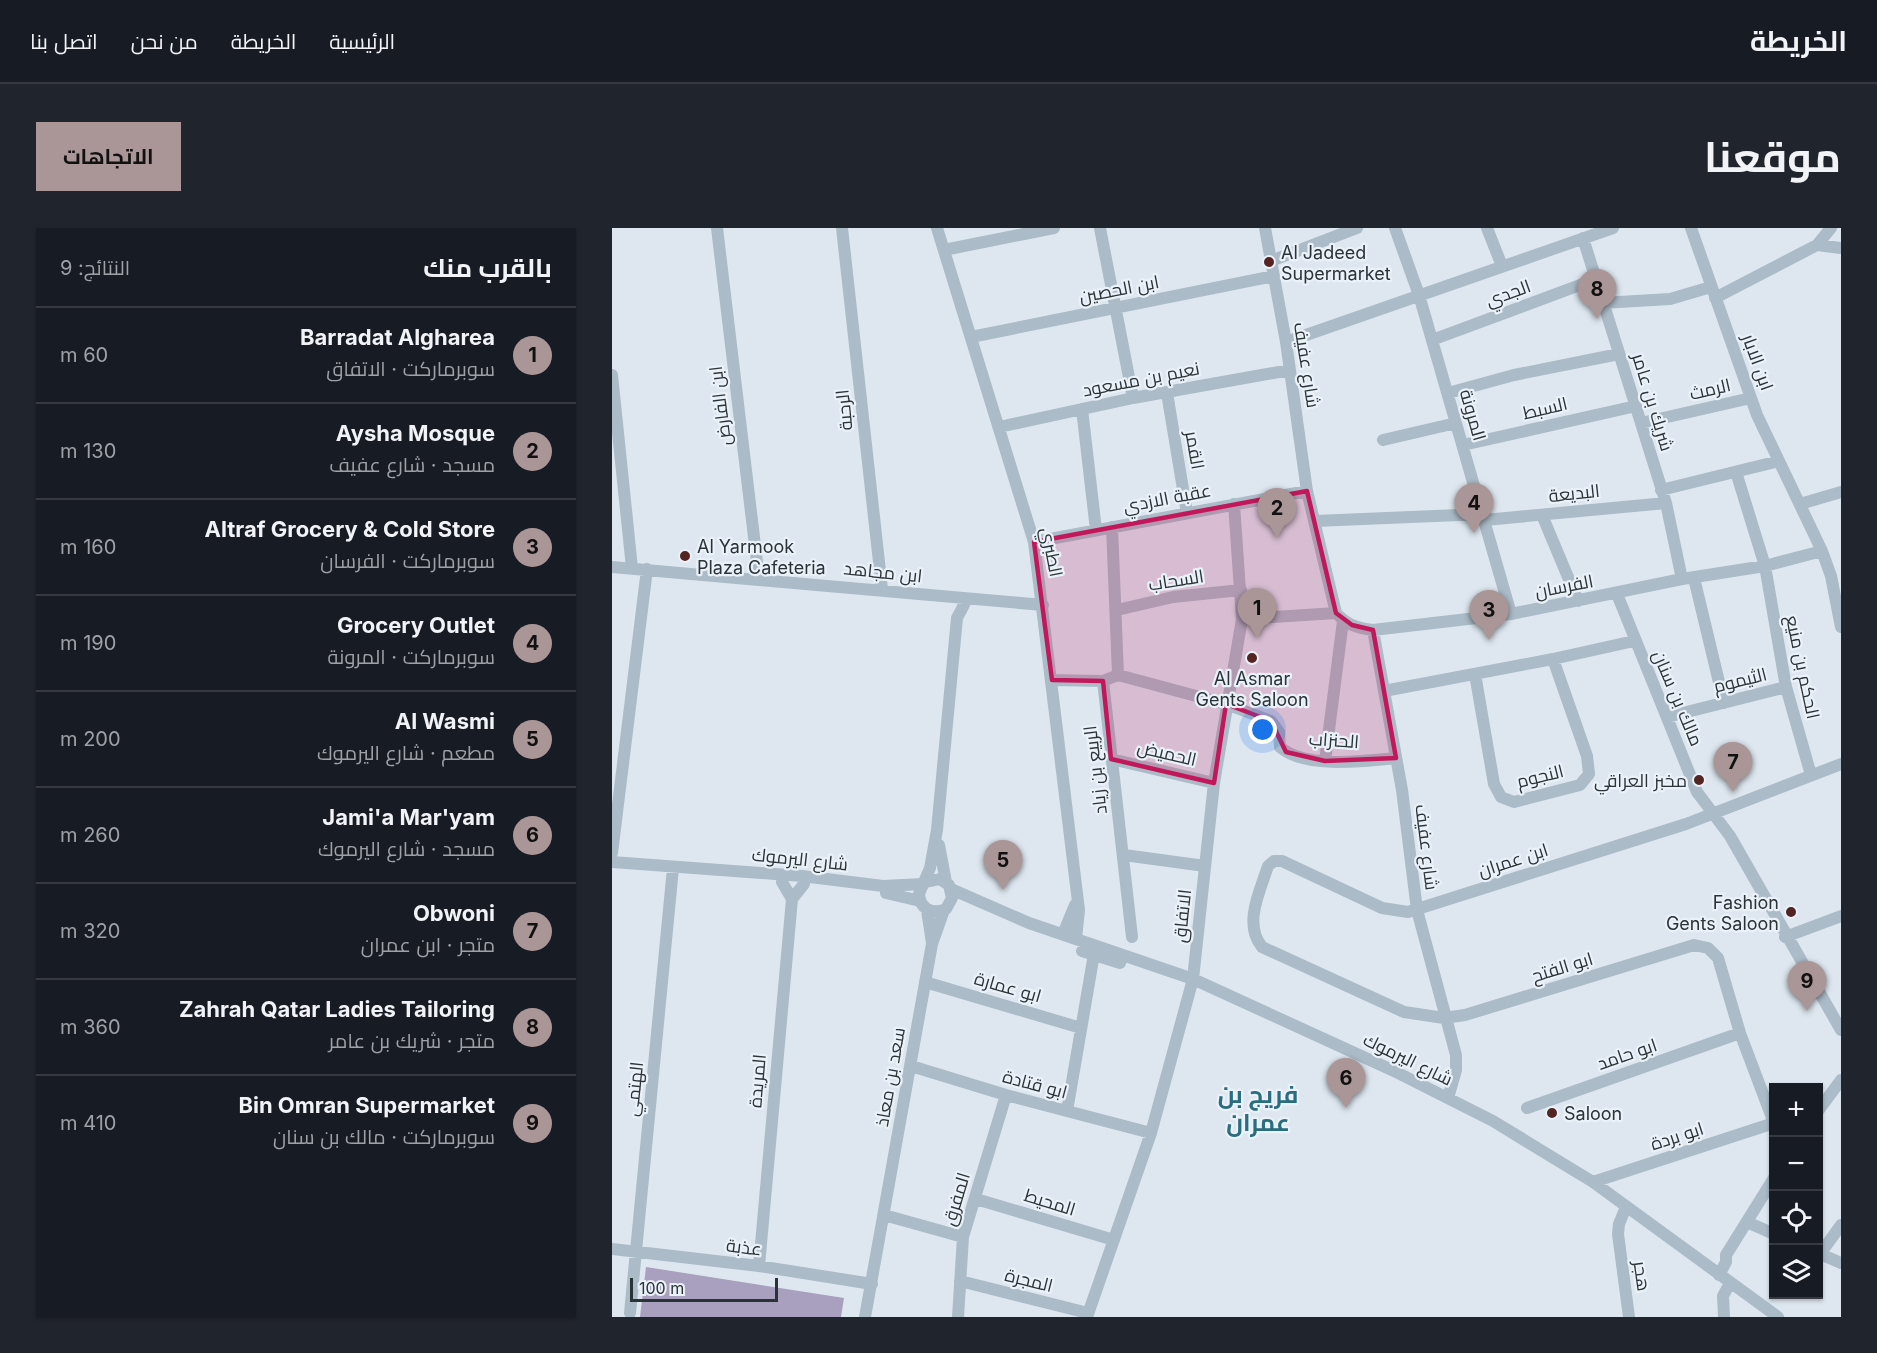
<!DOCTYPE html>
<html lang="ar">
<head>
<meta charset="utf-8">
<style>
	body { margin:0; font-family:Inter,Cairo,sans-serif; background:#20242c; color:#f1f3f6; direction:rtl }
	.controls { position:absolute; right:18px; bottom:18px; display:grid; overflow:hidden; border-radius:0px; box-shadow:0 2px 4px #0004 }
	.controls button { width:54px; height:54px; display:grid; place-items:center; padding:0; border:0; border-bottom:2px solid #363941; background:#171b24; color:#f1f3f6; font:30px sans-serif }
	.scale { position:absolute; left:18px; bottom:15px; width:148px; box-sizing:border-box; padding-left:6px; border:3px solid #2a3336; border-top:0; font-size:16px; line-height:21px; white-space:nowrap; color:#2a3336; -webkit-text-stroke:4px #eaf1f8; paint-order:stroke }
	.you { position:absolute; left:651px; top:502px; width:21px; height:21px; margin:-15px; border:4px solid #fff; border-radius:50%; background:#1a73e8; box-shadow:0 0 0 9px #1a73e833 }
	.badge { display:grid; place-items:center; width:39px; height:39px; border-radius:50%; background:#aa9697; color:#111; font-size:20px; font-weight:700 }
	.pin { position:absolute; translate:-50% -50px; filter:drop-shadow(0 2px 3px #0008) }
	.pin::after { content:''; position:absolute; top:32px; width:21px; height:18px; background:inherit; clip-path:polygon(0 0,100% 0,50% 100%) }
	.list { margin:0; padding:0; list-style:none }
	h2 { display:flex; justify-content:space-between; align-items:center; height:78px; margin:0; padding:0 24px; font-size:26px }
	h2 small { font-size:20px; font-weight:400; color:#9ea1a6 }
	.list li { display:grid; grid-template-columns:39px 1fr auto; gap:18px; align-items:center; box-sizing:border-box; height:96px; padding:0 24px; border-top:2px solid #363941 }
	.list b { display:block; font-size:22px; white-space:nowrap }
	.list p { margin:0; font-size:20px; white-space:nowrap; color:#9ea1a6 }
	.list em { font-size:20px; font-style:normal; color:#9ea1a6 }
	.icon { flex:none; width:33px; height:33px; fill:none; stroke:currentColor; stroke-width:2; stroke-linecap:round; stroke-linejoin:round }
	.map { position:relative; flex:none; width:1229px; height:1089px; overflow:hidden; direction:ltr; border-radius:0px }
	header { display:flex; align-items:center; gap:36px; box-sizing:border-box; height:84px; padding:0 30px; background:#171b24; border-bottom:2px solid #363941 }
	header strong { font-size:28px }
	nav { display:flex; gap:33px; margin-inline-start:auto; font-size:21px }
	.intro { display:flex; align-items:center; justify-content:space-between; box-sizing:border-box; height:144px; padding:0 36px }
	h1 { margin:0; font-size:42px }
	.button { padding:15px 27px; border-radius:0px; background:#aa9697; color:#111; font-size:21px; font-weight:700 }
	main { display:flex; gap:36px; padding:0 36px }
	aside { flex:1; background:#171b24; border-radius:0px; box-shadow:0 2px 4px #0004 }
	.map>svg:first-child { display:block }
	.green { fill:#a99fbe }
	.lines { fill:none; stroke-linecap:round; stroke-linejoin:round }
	.minor { stroke:#abbbc8; stroke-width:12 }
	.marked { fill:#c2185b; fill-opacity:0.2; stroke:#c2185b; stroke-width:4.5; stroke-linejoin:round }
	.poi-dot { fill:#542423; stroke:#eaf1f8; stroke-width:2 }
	.labels { text-anchor:middle; dominant-baseline:central; stroke-width:4.5; stroke-linejoin:round; paint-order:stroke }
	.poi-label { font-size:18px; fill:#2a3336; stroke:#eaf1f8; text-anchor:start }
	.street-label { font-size:18px; fill:#2a3336; stroke:#eaf1f8 }
	.district-label { font-size:24px; font-weight:bold; fill:#296d7e; stroke:#eaf1f8 }
</style>
</head>
<body>
<header>
<strong>الخريطة</strong>
<nav><a>الرئيسية</a><a>الخريطة</a><a>من نحن</a><a>اتصل بنا</a></nav>
</header>
<div class="intro"><h1>موقعنا</h1><a class="button">الاتجاهات</a></div>
<main>
<div class="map">
<svg width="1229" height="1089" viewBox="0 0 1229 1089">
	<rect width="100%" height="100%" fill="#dee7f0"/>
	<path class="green" d="M34,1039L232,1070L229,1089H28Z"/>
	<g class="lines">
		<path class="minor" d="M105,0L147,351
			M230,0L270,361
			M325,0L422,314L467,682L464,711
			M488,0L521,170
			M653,0L674,114L695,263L724,385C735,397 745,400 761,402L899,386L1070,351L1153,338L1210,323
			M783,0L807,67L899,386
			M875,0L890,38
			M1079,0L1145,187L1210,323L1219,348L1229,399
			M971,10L1054,275L1070,351
			M1205,17L1219,0
			M332,22L442,0
			M659,33L745,0
			M1103,70L1205,17L1229,20
			M990,75L1058,71L1099,59
			M359,109L662,48
			M820,112L984,51
			M674,114L1001,0
			M0,147L20,340
			M555,165L575,285
			M836,165L902,147L1007,126
			M470,181L484,302
			M1029,195L1139,170
			M387,199L521,170L678,142
			M771,212L844,195
			M851,217L1024,178
			M1124,244L1153,338L1174,459L1199,547
			M1049,262L1167,233
			M1188,276L1229,264
			M930,287L966,373
			M873,292L1054,275
			M703,293L871,286
			M422,314L695,263
			M0,339L431,377
			M1082,350L1112,475
			M1005,366L1085,564L1118,608L1229,802
			M505,382L561,369L629,362
			M630,391L724,385
			M761,402L790,562L805,682L844,827V842L836,870
			M863,446L882,556L889,569L902,574L968,557L977,546L975,528L941,431
			M506,447L614,476L659,493L667,504L668,519C693,541 753,533 784,530
			M440,452L491,453L506,447L500,299
			M491,453L520,709
			M772,463L941,431L1022,413
			M1055,489L1174,459
			M499,531L602,555
			M713,533L731,393
			M327,617L334,654
			M0,625L35,341
			M512,627L593,638
			M0,634L190,648L271,658L311,656
			M170,654L180,671
			M314,654L328,651L337,657L340,670L334,681C320,687 308,681 307,666L318,640L325,602L345,390L355,371
			M339,661L417,695L581,751L782,843L881,893L981,954L1166,1089
			M274,665L308,673
			M315,682L320,715
			M451,706L463,677
			M1173,709L1229,688
			M470,723L508,735
			M313,754L469,800
			M299,838L394,867L539,905
			M915,880L1128,805
			M455,883L482,726
			M1206,883L1229,852
			M1162,895L1128,805L1106,730L1096,720L1082,717L853,787L832,790L792,784L650,719C631,696 648,663 656,638L662,633H670L770,680L796,684L1074,596L1229,536
			M981,954L1162,895
			M364,971L502,1012
			M1014,979L1007,996L1006,1006L1017,1089
			M272,987L351,1009
			M1135,994L1162,1006
			M0,1021L147,1038L260,1056
			M1206,1025L1229,1035
			M1208,1026L1229,997
			M147,1038L180,671L192,656
			M1107,1047L1114,1034V1027L1162,950
			M348,1053L476,1085
			M18,1085L61,640
			M253,1089L320,716L332,682
			M346,1089L351,1009L394,867
			M475,1089L539,905L581,751L602,555L630,391L622,276
			M1112,1089L1111,1068L1118,1055"/>
	</g>
	<path class="marked" d="M695,263L724,385L740,397L761,402L784,530L713,533L674,524L659,493L614,476L602,555L499,531L491,453L440,452L422,314Z"/>
	<g class="poi-dot">
		<circle cx="657" cy="34" r="6"/>
		<circle cx="73" cy="328" r="6"/>
		<circle cx="640" cy="430" r="6"/>
		<circle cx="1087" cy="552" r="6"/>
		<circle cx="1179" cy="684" r="6"/>
		<circle cx="940" cy="885" r="6"/>
	</g>
	<g class="labels">
		<g class="poi-label">
			<text x="669" y="24">Al Jadeed<tspan x="669" dy="21">Supermarket</tspan></text>
			<text x="85" y="318">Al Yarmook<tspan x="85" dy="21">Plaza Cafeteria</tspan></text>
			<text x="640" y="450" text-anchor="middle">Al Asmar<tspan x="640" dy="21">Gents Saloon</tspan></text>
			<text x="1075" y="552" text-anchor="end">مخبز العراقي</text>
			<text x="1167" y="674" text-anchor="end">Fashion<tspan x="1167" dy="21">Gents Saloon</tspan></text>
			<text x="952" y="885">Saloon</text>
		</g>
		<g class="street-label">
			<text transform="translate(507 61) rotate(-11)">ابن الحصين</text>
			<text transform="translate(896 65) rotate(-20)">الجدي</text>
			<text transform="translate(1146 134) rotate(70)">ابن الابار</text>
			<text transform="translate(695 137) rotate(81)">شارع عفيف</text>
			<text transform="translate(529 151) rotate(-11)">نعيم بن مسعود</text>
			<text transform="translate(1098 161) rotate(-13)">الرمث</text>
			<text transform="translate(1041 174) rotate(73)">شريك بن عامر</text>
			<text transform="translate(108 178) rotate(-97)">ابن الفارض</text>
			<text transform="translate(933 180) rotate(-13)">السبط</text>
			<text transform="translate(232 182) rotate(-96)">الرحبة</text>
			<text transform="translate(861 187) rotate(74)">المرونة</text>
			<text transform="translate(583 222) rotate(80)">القمر</text>
			<text transform="translate(962 265) rotate(-6)">البديعة</text>
			<text transform="translate(555 270) rotate(-11)">عقبة الازدي</text>
			<text transform="translate(440 324) rotate(79)">الطبري</text>
			<text transform="translate(271 344) rotate(6)">ابن مجاهد</text>
			<text transform="translate(564 352) rotate(-9)">السحاب</text>
			<text transform="translate(952 358) rotate(-11)">الفرسان</text>
			<text transform="translate(1191 439) rotate(78)">الحكم بن منيع</text>
			<text transform="translate(1128 452) rotate(-14)">الثيموم</text>
			<text transform="translate(1066 470) rotate(67)">مالك بن سنان</text>
			<text transform="translate(722 512) rotate(4)">الحنزاب</text>
			<text transform="translate(555 525) rotate(13)">الحميض</text>
			<text transform="translate(483 542) rotate(-97)">الربيع بن زياد</text>
			<text transform="translate(928 548) rotate(-14)">النجوم</text>
			<text transform="translate(815 619) rotate(83)">شارع عفيف</text>
			<text transform="translate(188 631) rotate(6)">شارع اليرموك</text>
			<text transform="translate(901 632) rotate(-18)">ابن عمران</text>
			<text transform="translate(570 688) rotate(-84)">الاتفاق</text>
			<text transform="translate(950 739) rotate(-17)">ابو الفتح</text>
			<text transform="translate(396 759) rotate(16)">ابو عمارة</text>
			<text transform="translate(1015 826) rotate(-19)">ابو حامد</text>
			<text transform="translate(796 831) rotate(26)">شارع اليرموك</text>
			<text transform="translate(278 849) rotate(-80)">سعد بن معاذ</text>
			<text transform="translate(145 853) rotate(-85)">المريدة</text>
			<text transform="translate(423 856) rotate(15)">ابو قتادة</text>
			<text transform="translate(22 861) rotate(-84)">الهتمي</text>
			<text transform="translate(1065 908) rotate(-18)">ابو بردة</text>
			<text transform="translate(344 971) rotate(-73)">المفرق</text>
			<text transform="translate(438 974) rotate(17)">المحيط</text>
			<text transform="translate(132 1019) rotate(7)">عذبة</text>
			<text transform="translate(1030 1048) rotate(82)">هجر</text>
			<text transform="translate(417 1052) rotate(14)">المجرة</text>
		</g>
		<g class="district-label">
			<text x="646" y="866">فريج بن<tspan x="646" dy="28">عمران</tspan></text>
		</g>
	</g>
</svg>
<div class="controls">
<button>+</button>
<button>−</button>
<button><svg class="icon" aria-label="locate" viewBox="0 0 24 24"><circle cx="12" cy="12" r="6"/><path d="M12 2v4M12 18v4M2 12h4M18 12h4"/></svg></button>
<button><svg class="icon" aria-label="layers" viewBox="0 0 24 24"><path d="M12 4l9 5-9 5-9-5zM3 14l9 5 9-5"/></svg></button>
</div>
<div class="scale">100 m</div>
<div class="you"></div>
<div class="pin badge" style="left:645px;top:410px">1</div>
<div class="pin badge" style="left:665px;top:310px">2</div>
<div class="pin badge" style="left:877px;top:412px">3</div>
<div class="pin badge" style="left:862px;top:305px">4</div>
<div class="pin badge" style="left:391px;top:662px">5</div>
<div class="pin badge" style="left:734px;top:880px">6</div>
<div class="pin badge" style="left:1121px;top:564px">7</div>
<div class="pin badge" style="left:985px;top:91px">8</div>
<div class="pin badge" style="left:1195px;top:783px">9</div>
</div>
<aside>
<h2>بالقرب منك<small>النتائج: 9</small></h2>
<ul class="list">
<li><span class="badge">1</span><div><b>Barradat Algharea</b><p>سوبرماركت · الاتفاق</p></div><em>60 m</em></li>
<li><span class="badge">2</span><div><b>Aysha Mosque</b><p>مسجد · شارع عفيف</p></div><em>130 m</em></li>
<li><span class="badge">3</span><div><b>Altraf Grocery &amp; Cold Store</b><p>سوبرماركت · الفرسان</p></div><em>160 m</em></li>
<li><span class="badge">4</span><div><b>Grocery Outlet</b><p>سوبرماركت · المرونة</p></div><em>190 m</em></li>
<li><span class="badge">5</span><div><b>Al Wasmi</b><p>مطعم · شارع اليرموك</p></div><em>200 m</em></li>
<li><span class="badge">6</span><div><b>Jami'a Mar'yam</b><p>مسجد · شارع اليرموك</p></div><em>260 m</em></li>
<li><span class="badge">7</span><div><b>Obwoni</b><p>متجر · ابن عمران</p></div><em>320 m</em></li>
<li><span class="badge">8</span><div><b>Zahrah Qatar Ladies Tailoring</b><p>متجر · شريك بن عامر</p></div><em>360 m</em></li>
<li><span class="badge">9</span><div><b>Bin Omran Supermarket</b><p>سوبرماركت · مالك بن سنان</p></div><em>410 m</em></li>
</ul>
</aside>
</main>
</body>
</html>
